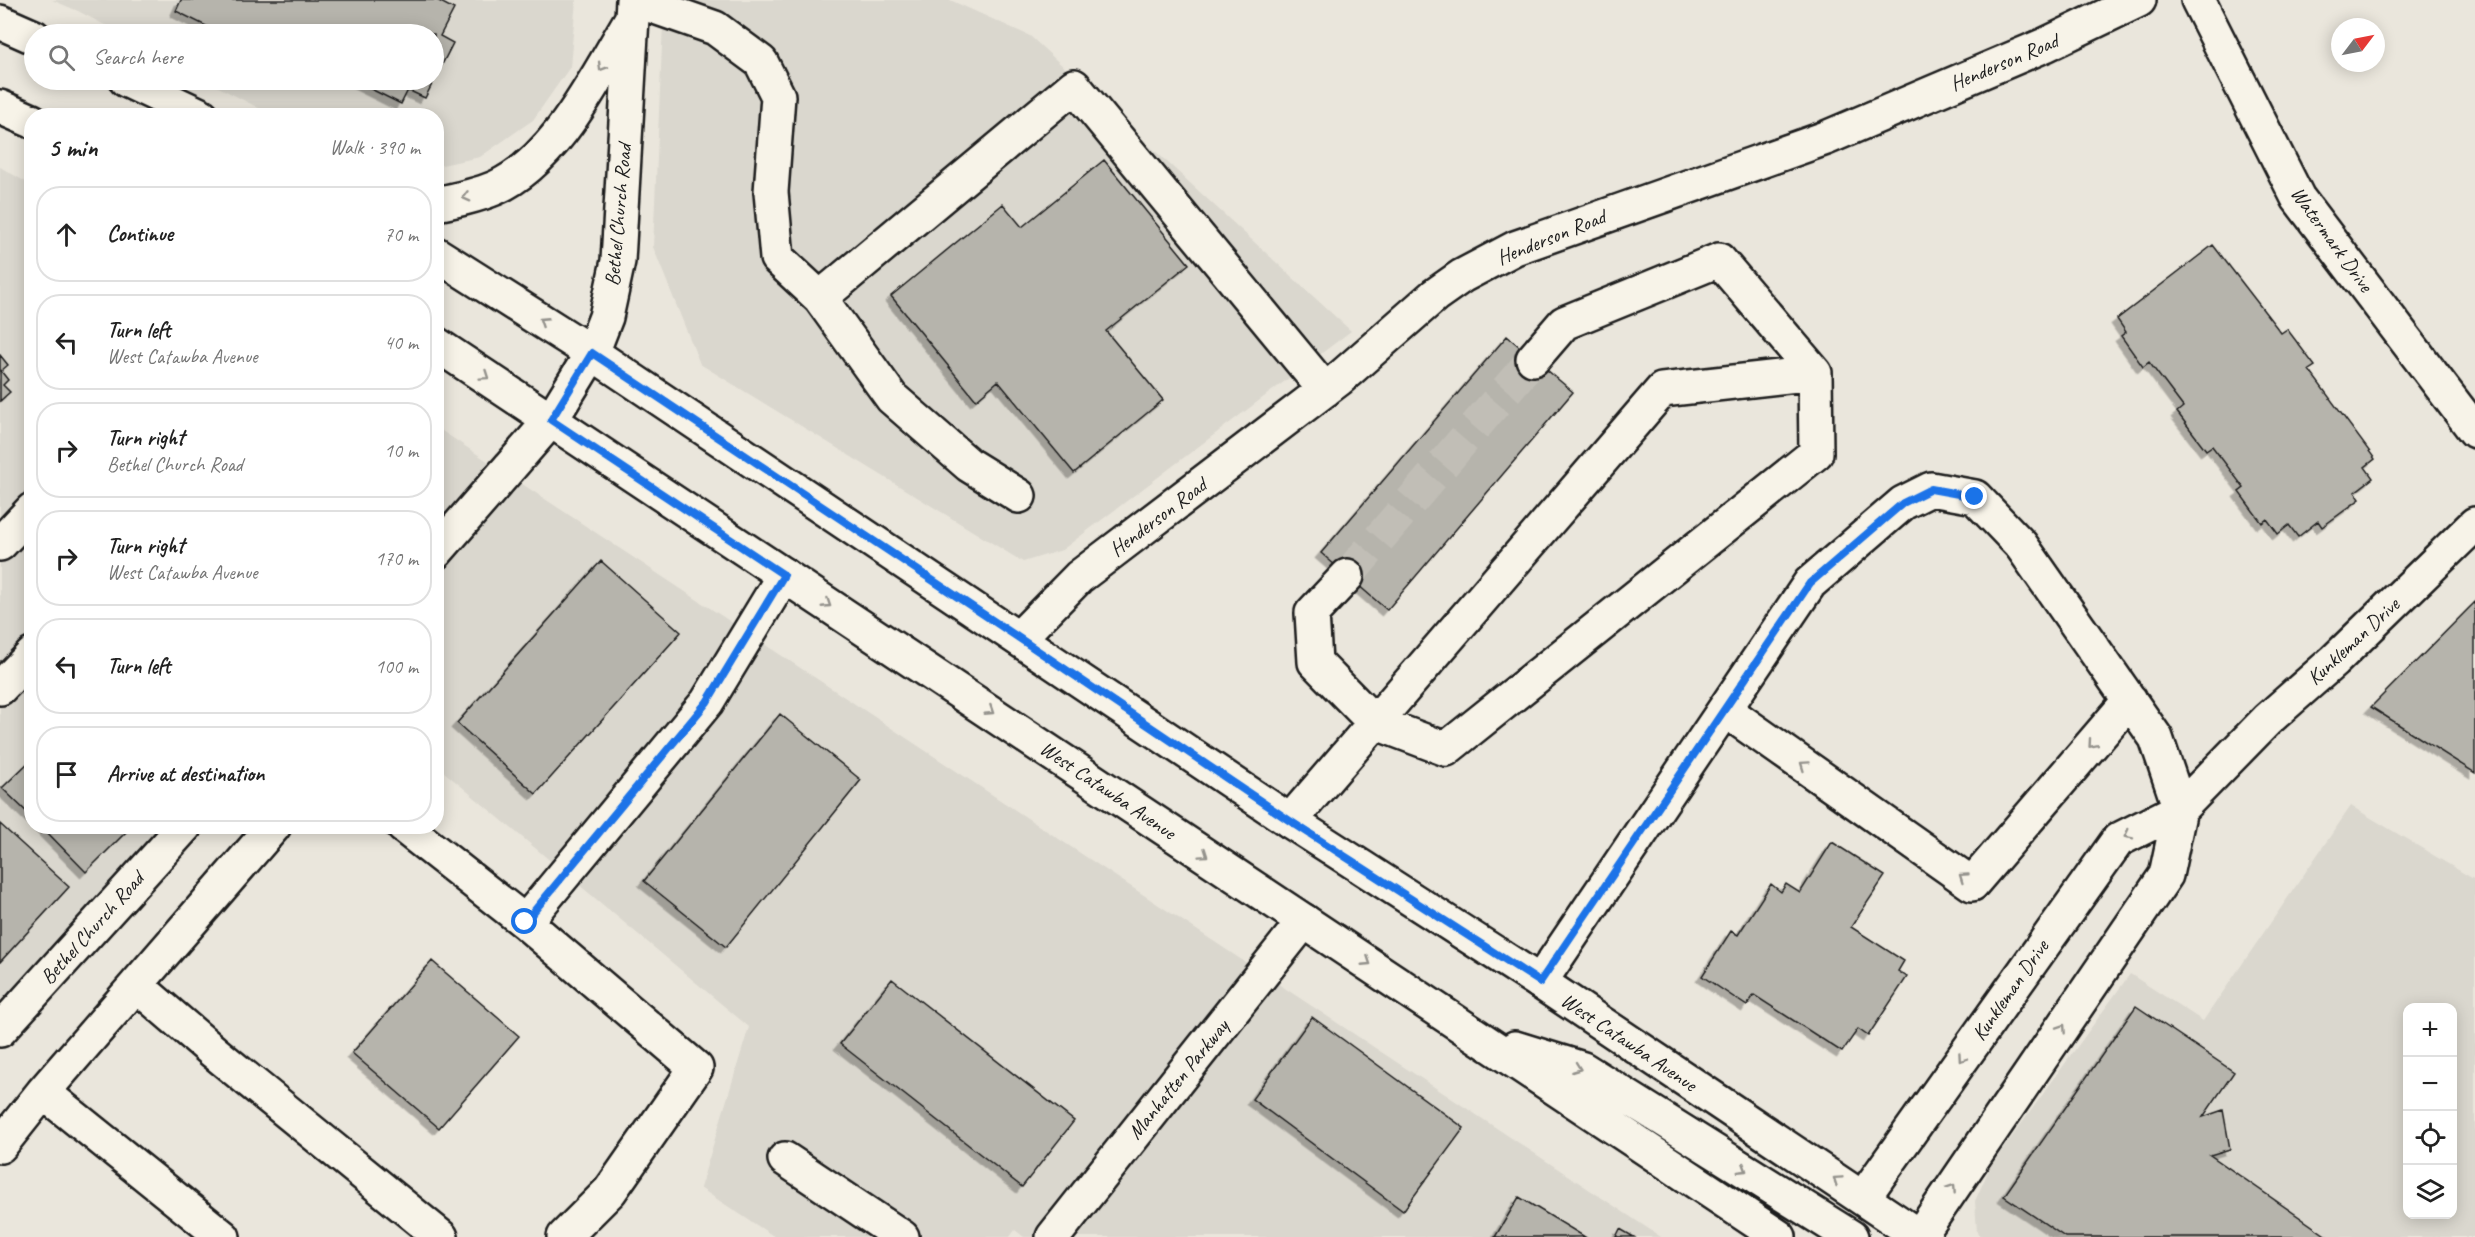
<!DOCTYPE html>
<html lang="en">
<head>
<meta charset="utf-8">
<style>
	body { margin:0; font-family:Caveat,sans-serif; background:#f6f6f6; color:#222 }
	.controls { position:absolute; right:18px; bottom:18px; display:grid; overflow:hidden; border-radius:12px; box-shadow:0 3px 15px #0003 }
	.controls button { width:54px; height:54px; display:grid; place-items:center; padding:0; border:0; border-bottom:2px solid #e0e0e0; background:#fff; color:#222; font:30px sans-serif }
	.compass { position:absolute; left:2331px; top:18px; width:54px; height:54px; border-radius:50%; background:#fff; box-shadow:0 3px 15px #0003; rotate:58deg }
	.stop { position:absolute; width:18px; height:18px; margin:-14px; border:4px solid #1a73e8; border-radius:50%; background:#fff }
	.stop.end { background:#1a73e8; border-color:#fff; box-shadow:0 2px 6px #0008 }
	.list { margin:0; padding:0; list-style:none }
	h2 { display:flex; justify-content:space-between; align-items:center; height:78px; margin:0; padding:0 24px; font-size:26px }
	h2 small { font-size:20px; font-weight:400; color:#767676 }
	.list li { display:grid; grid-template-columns:39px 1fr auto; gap:18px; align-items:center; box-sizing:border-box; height:96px; margin:0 12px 12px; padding:0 12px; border:2px solid #e0e0e0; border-radius:24px }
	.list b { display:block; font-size:22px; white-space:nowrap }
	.list p { margin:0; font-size:20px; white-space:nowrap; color:#767676 }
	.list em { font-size:20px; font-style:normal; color:#767676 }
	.icon { flex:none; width:33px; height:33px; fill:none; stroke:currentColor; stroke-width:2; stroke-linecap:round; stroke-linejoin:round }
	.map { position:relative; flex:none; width:2475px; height:1237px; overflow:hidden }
	.search { position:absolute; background:#fff; box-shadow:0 3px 15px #0003; left:24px; top:24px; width:420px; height:66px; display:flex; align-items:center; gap:15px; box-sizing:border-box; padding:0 21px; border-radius:33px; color:#767676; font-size:22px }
	.panel { position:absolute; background:#fff; box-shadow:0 3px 15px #0003; left:24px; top:108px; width:420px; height:726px; border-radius:24px }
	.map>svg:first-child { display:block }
	.built { fill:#dad7ce; fill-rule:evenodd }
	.building { fill:#b6b4ac; stroke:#1c1c1c; stroke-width:1.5; filter:url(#shadow) }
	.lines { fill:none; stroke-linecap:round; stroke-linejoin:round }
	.minor-tunnel { stroke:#c1beb6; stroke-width:33; stroke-dasharray:33 16; stroke-linecap:butt }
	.minor-casing { stroke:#1c1c1c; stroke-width:38 }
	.major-casing { stroke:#1c1c1c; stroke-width:38 }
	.minor { stroke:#f7f3e8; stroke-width:33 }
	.major { stroke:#f7f3e8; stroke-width:33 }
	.oneway { stroke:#94928c }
	.route { stroke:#1a73e8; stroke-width:8 }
	.labels { text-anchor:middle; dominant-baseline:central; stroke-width:4.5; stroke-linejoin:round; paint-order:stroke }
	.street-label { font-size:21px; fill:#1c1c1c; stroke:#f7f3e8 }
</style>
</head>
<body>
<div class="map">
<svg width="2475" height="1237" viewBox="0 0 2475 1237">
	<defs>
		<filter id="shadow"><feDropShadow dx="-5.5" dy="5.5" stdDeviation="0" flood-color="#0004"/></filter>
	</defs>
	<rect width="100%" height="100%" fill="#eae6dc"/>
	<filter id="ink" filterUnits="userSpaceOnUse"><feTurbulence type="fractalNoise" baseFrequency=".0167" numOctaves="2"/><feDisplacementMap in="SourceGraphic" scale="12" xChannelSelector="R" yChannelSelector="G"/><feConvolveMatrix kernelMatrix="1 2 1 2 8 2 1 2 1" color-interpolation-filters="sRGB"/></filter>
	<g filter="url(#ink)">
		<path class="built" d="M52,0H576L570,67L533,120L480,157L437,166L436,116L272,115L205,80H434V34H122L78,11Z
			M664,0H950L1030,36L1351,331L1062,550L1023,562L700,364L653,247Z
			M0,167L31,185L32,826L161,827L0,1004Z
			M436,427L1661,1237H1024L1015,1230L1010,1237H775L700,1188L749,1027L437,766Z
			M2351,806L2475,880V1237H1982L1977,1233L1975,1201L1990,1167L2130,974L2203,1021ZM2408,1008H2452V1214H2408Z"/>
		<path class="building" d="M181,0H437L454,9L440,36L453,43L425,98L408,90L401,104L353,80H434V34H265L254,29L251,34H222L176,11Z
			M1104,160L1189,264L1106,331L1163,400L1074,473L998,381L976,400L891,296L1003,204L1022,227Z
			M2213,245L2281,333L2287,329L2315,366L2309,370L2375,459L2365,467L2373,478L2355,492L2360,499L2322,527L2318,521L2298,537L2289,525L2278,534L2267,519L2262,523L2239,492L2244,488L2212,446L2206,450L2177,412L2183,407L2149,362L2143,367L2121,336L2126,332L2117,319Z
			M1507,336L1573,392L1387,610L1321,553Z
			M0,355L8,365L1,371L8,380L3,385L10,392L0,401Z
			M601,561L681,632L536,794L457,723Z
			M2475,602V773L2371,707Z
			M780,714L861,780L726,947L644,881Z
			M32,759V817L2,788Z
			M0,824L69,887L0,962Z
			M41,826H132L86,872Z
			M1832,842L1885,876L1851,927L1904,961L1898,971L1907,977L1868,1036L1858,1029L1842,1052L1754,995L1747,1006L1702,976L1731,931L1738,935L1771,884L1781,892L1786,884L1800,893Z
			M432,961L519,1036L439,1128L352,1053Z
			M892,979L1074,1121L1022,1187L840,1044Z
			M2136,1006L2234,1072L2203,1117L2223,1110L2230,1149L2210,1155L2328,1237H2065L2004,1196Z
			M1312,1017L1464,1128L1403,1211L1252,1099Z
			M1519,1197L1585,1237H1495Z
			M1620,1229L1634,1237H1616Z"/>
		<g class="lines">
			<path class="minor-tunnel" d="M1347,576L1533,359"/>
			<g class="minor-casing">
				<path id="minor" d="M635,0L715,28L761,62L778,96L771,192L777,258L820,298
					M2198,0L2298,198L2475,431
					M436,204C456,200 476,196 495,188C557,160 596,77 630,21
					M1019,496L969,465L892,398L820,298L1074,86L1325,390
					M0,544L32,510
					M436,552L551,420L592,353L606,317L618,261L633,0
					M1347,576L1312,613L1315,662L1374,722L1446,749L1816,453L1815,373
					M1019,638L1079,577L1339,379L1435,295L1462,276L1515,248L1826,138L2045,45L2139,0
					M0,688L32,655
					M1725,710L1972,884L2130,700
					M1290,821L1662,390L1815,373L1719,260L1564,323L1533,359
					M403,826L525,922
					M1540,982L1810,583L1903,503L1931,489L1975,497L2021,545L2156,738L2180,809
					M136,985L214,1052L441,1237
					M0,1030L185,826
					M0,1146L43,1092
					M785,1159L902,1237
					M1863,1198L2118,840L2180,809L2267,720L2334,661L2475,524
					M223,1237L43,1092L274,826
					M564,1237L610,1191L696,1068L525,922L707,702L784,575
					M1053,1237L1304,921
					M1919,1237L2166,875L2180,809"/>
			</g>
			<g class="major-casing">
				<path id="major" d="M0,22L34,37
					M126,80L202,116
					M0,107L32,121
					M436,254L592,353L1290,821L1540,982L1920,1237
					M436,344L1779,1237
					M1515,1048L1583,1069L1851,1237"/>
			</g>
			<use href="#minor" class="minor"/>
			<use href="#major" class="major"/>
		</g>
		<defs><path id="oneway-chevron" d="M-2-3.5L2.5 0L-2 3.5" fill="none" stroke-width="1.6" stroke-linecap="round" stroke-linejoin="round" transform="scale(1.5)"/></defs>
		<g class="oneway">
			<use href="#oneway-chevron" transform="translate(602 67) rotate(121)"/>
			<use href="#oneway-chevron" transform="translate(466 197) rotate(165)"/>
			<use href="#oneway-chevron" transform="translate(543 321) rotate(-147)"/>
			<use href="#oneway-chevron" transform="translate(485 376) rotate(34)"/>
			<use href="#oneway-chevron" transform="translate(827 604) rotate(33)"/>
			<use href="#oneway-chevron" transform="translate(990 711) rotate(33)"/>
			<use href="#oneway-chevron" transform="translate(2092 744) rotate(131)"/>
			<use href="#oneway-chevron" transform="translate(1804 765) rotate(-145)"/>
			<use href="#oneway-chevron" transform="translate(2128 835) rotate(153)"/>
			<use href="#oneway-chevron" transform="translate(1204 854) rotate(34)"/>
			<use href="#oneway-chevron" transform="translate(1963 877) rotate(-145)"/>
			<use href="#oneway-chevron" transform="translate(1367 962) rotate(33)"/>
			<use href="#oneway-chevron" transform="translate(2062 1028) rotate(-56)"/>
			<use href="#oneway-chevron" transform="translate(1962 1058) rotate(125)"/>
			<use href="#oneway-chevron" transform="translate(1577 1068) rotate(20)"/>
			<use href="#oneway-chevron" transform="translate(1743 1169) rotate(32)"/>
			<use href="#oneway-chevron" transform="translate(1837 1180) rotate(-146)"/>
			<use href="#oneway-chevron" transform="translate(1952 1188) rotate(-56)"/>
		</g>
	</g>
	<g class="lines" filter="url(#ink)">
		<path class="route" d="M525,922L707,702L784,575L551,420L592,353L1019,638L1290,821L1540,982L1810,583L1903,503L1931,489L1975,497"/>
	</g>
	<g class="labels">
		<g class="street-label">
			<text transform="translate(2004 62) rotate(-23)">Henderson Road</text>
			<text transform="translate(618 215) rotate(-85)">Bethel Church Road</text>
			<text transform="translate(1551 237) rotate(-22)">Henderson Road</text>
			<text transform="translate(2332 239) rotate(54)">Watermark Drive</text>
			<text transform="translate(1158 517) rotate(-37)">Henderson Road</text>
			<text transform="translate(2353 641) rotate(-43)">Kunkleman Drive</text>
			<text transform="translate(1108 790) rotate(34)">West Catawba Avenue</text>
			<text transform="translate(92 928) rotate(-48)">Bethel Church Road</text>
			<text transform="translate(2010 990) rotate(-55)">Kunkleman Drive</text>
			<text transform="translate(1629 1042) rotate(34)">West Catawba Avenue</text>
			<text transform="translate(1178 1079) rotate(-51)">Manhatten Parkway</text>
		</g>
	</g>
</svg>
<div class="controls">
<button>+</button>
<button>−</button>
<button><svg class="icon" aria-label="locate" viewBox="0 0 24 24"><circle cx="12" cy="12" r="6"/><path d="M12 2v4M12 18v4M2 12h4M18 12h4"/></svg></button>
<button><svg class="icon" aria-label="layers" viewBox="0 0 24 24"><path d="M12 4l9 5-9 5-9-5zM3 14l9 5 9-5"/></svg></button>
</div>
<svg class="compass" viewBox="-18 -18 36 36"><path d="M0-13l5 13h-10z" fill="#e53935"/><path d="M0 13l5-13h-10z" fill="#767676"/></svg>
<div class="stop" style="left:525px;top:922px"></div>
<div class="stop end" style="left:1975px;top:497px"></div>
<div class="search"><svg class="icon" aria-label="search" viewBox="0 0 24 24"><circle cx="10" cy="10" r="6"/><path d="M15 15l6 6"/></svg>Search here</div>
<section class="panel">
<h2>5 min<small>Walk · 390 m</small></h2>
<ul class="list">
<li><svg class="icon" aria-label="ahead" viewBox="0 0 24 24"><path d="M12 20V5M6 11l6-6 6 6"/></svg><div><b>Continue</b></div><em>70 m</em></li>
<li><svg class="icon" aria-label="left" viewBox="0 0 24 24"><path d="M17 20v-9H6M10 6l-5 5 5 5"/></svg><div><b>Turn left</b><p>West Catawba Avenue</p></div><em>40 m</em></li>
<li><svg class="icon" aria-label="right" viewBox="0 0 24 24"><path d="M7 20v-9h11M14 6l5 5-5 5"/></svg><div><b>Turn right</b><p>Bethel Church Road</p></div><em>10 m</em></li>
<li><svg class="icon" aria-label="right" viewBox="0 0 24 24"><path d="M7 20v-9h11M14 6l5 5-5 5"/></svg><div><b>Turn right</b><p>West Catawba Avenue</p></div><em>170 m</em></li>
<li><svg class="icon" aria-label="left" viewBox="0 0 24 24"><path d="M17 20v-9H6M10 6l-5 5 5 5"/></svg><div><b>Turn left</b></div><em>100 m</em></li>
<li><svg class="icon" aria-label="arrive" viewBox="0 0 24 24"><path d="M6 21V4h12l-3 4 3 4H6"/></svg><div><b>Arrive at destination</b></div></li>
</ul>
</section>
</div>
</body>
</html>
